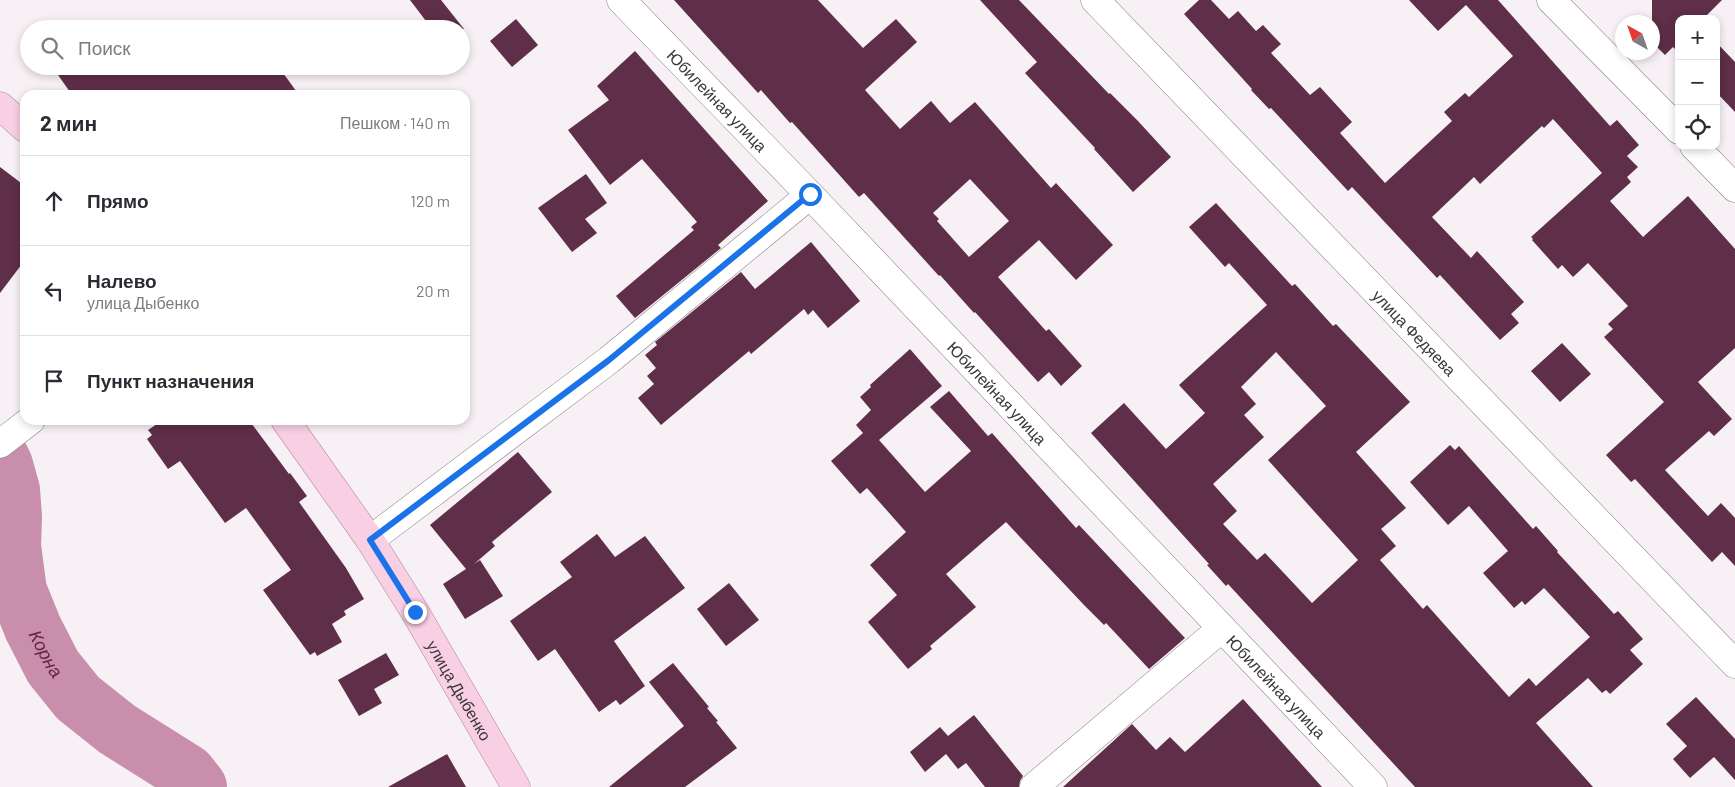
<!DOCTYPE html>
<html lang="ru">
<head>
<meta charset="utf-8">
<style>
	body { margin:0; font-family:Barlow,sans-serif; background:#f7f7f7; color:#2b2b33 }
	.controls { position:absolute; right:15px; top:15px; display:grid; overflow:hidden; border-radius:10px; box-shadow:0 2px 8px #0003 }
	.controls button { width:45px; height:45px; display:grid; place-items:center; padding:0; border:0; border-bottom:1px solid #e1e1e2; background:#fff; color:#2b2b33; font:25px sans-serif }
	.compass { position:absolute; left:1615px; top:15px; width:45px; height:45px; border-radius:50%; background:#fff; box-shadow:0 2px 8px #0003; rotate:320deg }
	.stop { position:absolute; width:15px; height:15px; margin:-11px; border:4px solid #1a73e8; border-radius:50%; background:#fff }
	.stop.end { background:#1a73e8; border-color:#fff; box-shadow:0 1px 5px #0008 }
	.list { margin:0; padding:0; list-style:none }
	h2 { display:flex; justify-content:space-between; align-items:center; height:65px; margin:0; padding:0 20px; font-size:21px }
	h2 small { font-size:16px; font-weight:400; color:#7c7c81 }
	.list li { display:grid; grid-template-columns:32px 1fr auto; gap:15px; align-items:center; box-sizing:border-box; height:90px; padding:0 20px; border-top:1px solid #e1e1e2 }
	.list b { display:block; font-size:19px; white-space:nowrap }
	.list p { margin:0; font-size:16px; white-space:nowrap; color:#7c7c81 }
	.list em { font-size:16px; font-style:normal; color:#7c7c81 }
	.icon { flex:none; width:28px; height:28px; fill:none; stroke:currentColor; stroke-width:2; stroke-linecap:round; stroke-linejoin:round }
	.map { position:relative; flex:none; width:1735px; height:787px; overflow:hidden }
	.search { position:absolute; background:#fff; box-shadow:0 2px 8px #0003; left:20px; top:20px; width:450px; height:55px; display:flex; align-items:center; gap:12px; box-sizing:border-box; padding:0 18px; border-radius:28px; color:#7c7c81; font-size:19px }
	.panel { position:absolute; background:#fff; box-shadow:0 2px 8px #0003; left:20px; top:90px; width:450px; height:335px; border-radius:15px }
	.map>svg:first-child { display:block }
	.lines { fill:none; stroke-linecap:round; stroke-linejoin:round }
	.river { stroke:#c98eab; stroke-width:58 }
	.building { fill:#5f2e48; fill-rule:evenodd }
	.minor-casing { stroke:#857f82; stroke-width:29 }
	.major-casing { stroke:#b3859b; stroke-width:29 }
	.minor { stroke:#fff; stroke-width:28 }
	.major { stroke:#f8cfe3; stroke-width:28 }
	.route { stroke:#1a73e8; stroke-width:6 }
	.labels { text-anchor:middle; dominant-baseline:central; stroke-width:5; stroke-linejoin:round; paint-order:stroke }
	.street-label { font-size:16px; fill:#3a3738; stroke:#fff }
	.water-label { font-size:18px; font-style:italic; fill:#68224a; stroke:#fff }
</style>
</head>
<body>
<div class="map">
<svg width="1735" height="787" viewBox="0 0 1735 787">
	<rect width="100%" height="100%" fill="#f7f0f4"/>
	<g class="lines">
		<path class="river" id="s1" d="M0,457L4,465L11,490L13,517L12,546L18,591L33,628L53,667L78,698L117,729L187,773L198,787"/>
	</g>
	<path class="building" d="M410,0H441L464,29H432Z
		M674,0H818L863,48L896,19L917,42L865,90L900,129L931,101L950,123L975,102L1051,188L1056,183L1113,245L1076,280L1039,240L998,277L1046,331L1049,329L1082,366L1061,386L1049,372L1038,382L975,312L974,313L940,275L939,276L864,193L859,197L792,122L790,123L761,90L758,93ZM970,179L1009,221L969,257L937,221L939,219L933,213Z
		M980,0H1019L1109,94L1110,93L1138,121L1171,157L1133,192L1094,149L1095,148L1025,73L1037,62Z
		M1199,0H1211L1229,19L1238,11L1256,31L1263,25L1281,44L1271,53L1310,95L1320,87L1352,122L1340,133L1385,183L1452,121L1444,112L1465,93L1469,97L1513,56L1466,5L1438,31L1409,0H1498L1610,126L1617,120L1639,145L1627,156L1638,167L1627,177L1631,182L1610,201L1643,237L1688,196L1735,249V348L1698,382L1732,419L1714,436L1709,431L1665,470L1708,516L1721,503L1735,518V566L1722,552L1712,562L1635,479L1631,482L1606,455L1664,402L1604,337L1613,329L1608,324L1628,306L1588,263L1573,277L1562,265L1558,269L1532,240L1533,239L1531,237L1602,173L1553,119L1544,128L1542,126L1480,184L1474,177L1432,217L1471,258L1477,251L1524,302L1511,314L1519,323L1500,340L1440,275L1437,278L1352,187L1348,191L1271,108L1269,109L1251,90L1252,89L1184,14Z
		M1652,0H1722L1703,19H1679V53L1673,47L1665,55L1652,42Z
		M516,19L538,45L512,67L490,41Z
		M1716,42L1735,62V112L1716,92Z
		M635,51L768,201L718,245L721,248L635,318L616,296L694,230L691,227L697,222L642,159L610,185L568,130L609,100L597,86Z
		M65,66H278L299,95H72L56,72Z
		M0,167L25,186V260L0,293Z
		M586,174L607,203L585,219L597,233L572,252L538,208Z
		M1216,203L1292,286L1295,284L1333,326L1336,324L1410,402L1356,452L1406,508L1381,529L1396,546L1380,560L1423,609L1427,605L1509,697L1529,678L1536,686L1590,637L1544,588L1525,605L1522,601L1514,608L1483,573L1508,551L1469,506L1448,525L1410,482L1450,445L1455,450L1459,446L1533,529L1536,526L1558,551L1557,552L1614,614L1618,611L1643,639L1630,650L1643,664L1610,694L1606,690L1602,693L1588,678L1536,723L1593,787H1415L1228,584L1226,586L1207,565L1209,564L1091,433L1124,403L1166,449L1205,413L1179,385L1267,305L1229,263L1225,267L1189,227ZM1276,352L1326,406L1268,460L1358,560L1312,603L1265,553L1257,560L1223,524L1237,511L1213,484L1264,437L1244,415L1256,404L1241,387Z
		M811,242L860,301L828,328L813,310L808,315L804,309L751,354L749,351L661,425L638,398L654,384L647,376L656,368L645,355L657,345L655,342L741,272L755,289Z
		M1562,343L1591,374L1560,402L1531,371Z
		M910,349L942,386L879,440L925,492L971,451L930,407L949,391L988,436L992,433L1076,528L1079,525L1185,638L1149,669L1106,623L1104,625L1084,605L1006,522L946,574L976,607L930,646L932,649L908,669L868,622L897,595L870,565L906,532L867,488L860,494L831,461L863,433L856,425L871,410L860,397L871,387L870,385Z
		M163,420H249L289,474L290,473L307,496L299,502L346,568L364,599L344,611L346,615L332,624L342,642L317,656L315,652L310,655L263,590L291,570L246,508L225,523L180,461L168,469L147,439L152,435L148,430Z
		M518,452L552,492L492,542L495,546L474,564L480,560L503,596L465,619L443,584L466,569L430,525Z
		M597,534L615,557L645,536L685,588L614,641L645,686L620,705L616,700L599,712L555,649L538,661L510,621L572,577L560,562Z
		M729,583L759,620L726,646L697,609Z
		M386,653L399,675L374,689L382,703L359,716L338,680Z
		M673,663L709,707L707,708L718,721L716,722L737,748L685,787H609L684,726L649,682Z
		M1696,697L1735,739V780L1714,757L1690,778L1673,759L1687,746L1666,724Z
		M1243,699L1322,787H1063L1132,724L1156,750L1170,737L1185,752Z
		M974,715L1023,776L1020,781L1019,787H985L966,763L958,769L946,754L925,772L910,752L940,727L948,736Z
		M447,754L466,787H388Z"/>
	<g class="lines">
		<g class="minor-casing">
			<g id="minor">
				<path id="s2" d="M621,0L810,195L1373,787"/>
				<path id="s3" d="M1095,0L1735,664"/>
				<path d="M1551,0L1679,130"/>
				<path d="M1694,146L1735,188"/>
				<path d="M0,444L31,420"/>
				<path d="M370,540L609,360L810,195"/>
				<path d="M1034,787L1222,628"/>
			</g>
		</g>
		<g class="major-casing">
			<g id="major">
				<path d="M0,106L25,128"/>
				<path id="s4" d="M285,420L370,540L415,612L516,787"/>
			</g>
		</g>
		<use href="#minor" class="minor"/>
		<use href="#major" class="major"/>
	</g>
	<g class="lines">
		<path class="route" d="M415,612L370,540L609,360L810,194"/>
	</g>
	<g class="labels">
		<g class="street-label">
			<text stroke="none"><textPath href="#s2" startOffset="139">Юбилейная улица</textPath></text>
			<text stroke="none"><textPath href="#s3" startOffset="461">улица Федяева</textPath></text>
			<text stroke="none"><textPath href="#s2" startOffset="544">Юбилейная улица</textPath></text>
			<text stroke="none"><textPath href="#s2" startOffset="949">Юбилейная улица</textPath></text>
			<text stroke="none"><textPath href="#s4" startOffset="322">улица Дыбенко</textPath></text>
		</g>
		<g class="water-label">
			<text stroke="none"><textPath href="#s1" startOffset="205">Корна</textPath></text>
		</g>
	</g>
</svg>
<div class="controls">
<button>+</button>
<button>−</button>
<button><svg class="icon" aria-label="locate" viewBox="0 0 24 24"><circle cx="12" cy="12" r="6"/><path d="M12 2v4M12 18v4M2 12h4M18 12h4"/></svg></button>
</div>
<svg class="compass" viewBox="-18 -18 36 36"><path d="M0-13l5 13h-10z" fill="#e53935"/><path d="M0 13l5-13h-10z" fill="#7c7c81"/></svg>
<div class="stop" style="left:810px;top:194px"></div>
<div class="stop end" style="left:415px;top:612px"></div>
<div class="search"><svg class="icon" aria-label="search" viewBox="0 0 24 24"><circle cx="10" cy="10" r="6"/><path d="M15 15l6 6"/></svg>Поиск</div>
<section class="panel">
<h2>2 мин<small>Пешком · 140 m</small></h2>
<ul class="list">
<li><svg class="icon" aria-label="ahead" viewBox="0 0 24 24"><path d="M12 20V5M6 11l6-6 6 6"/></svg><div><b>Прямо</b></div><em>120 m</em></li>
<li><svg class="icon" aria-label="left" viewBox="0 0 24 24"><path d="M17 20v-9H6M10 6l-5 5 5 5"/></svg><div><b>Налево</b><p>улица Дыбенко</p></div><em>20 m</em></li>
<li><svg class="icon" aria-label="arrive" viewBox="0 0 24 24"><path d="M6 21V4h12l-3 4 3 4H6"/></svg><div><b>Пункт назначения</b></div></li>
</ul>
</section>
</div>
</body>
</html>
